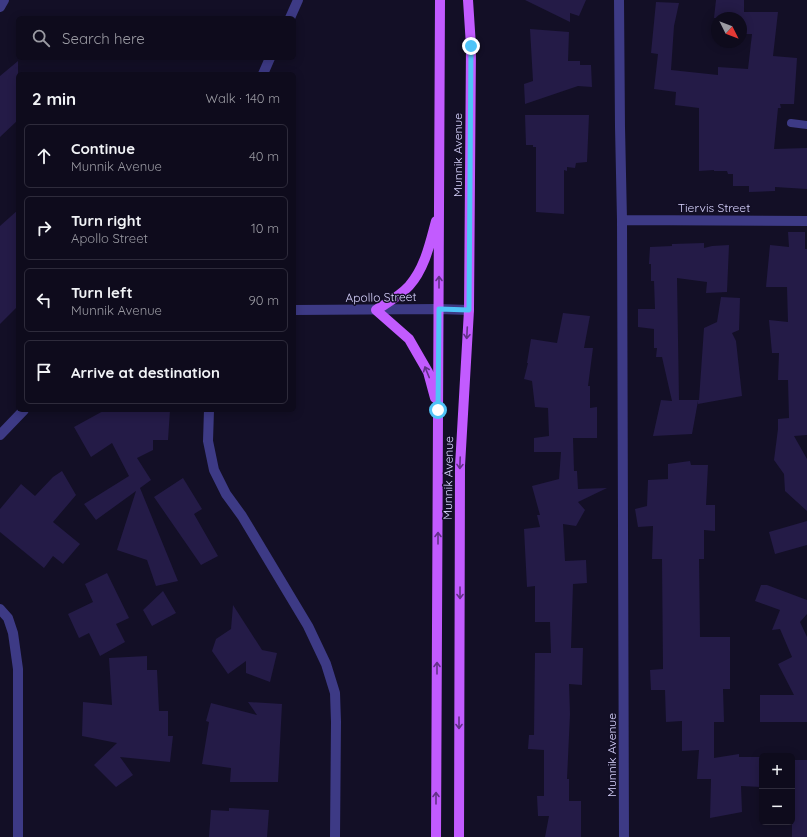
<!DOCTYPE html>
<html lang="en">
<head>
<meta charset="utf-8">
<style>
	body { margin:0; font-family:Quicksand,sans-serif; background:#1c1929; color:#f1f3f6 }
	.controls { position:absolute; right:12px; bottom:12px; display:grid; overflow:hidden; border-radius:6px; box-shadow:0 2px 10px #0003 }
	.controls button { width:36px; height:36px; display:grid; place-items:center; padding:0; border:0; border-bottom:1px solid #2e2b3b; background:#0e0b1c; color:#f1f3f6; font:20px sans-serif }
	.compass { position:absolute; left:711px; top:12px; width:36px; height:36px; border-radius:50%; background:#0e0b1c; box-shadow:0 2px 10px #0003; rotate:132deg }
	.stop { position:absolute; width:12px; height:12px; margin:-9px; border:3px solid #4fc3f7; border-radius:50%; background:#fff }
	.stop.end { background:#4fc3f7; border-color:#fff; box-shadow:0 1px 4px #0008 }
	.list { margin:0; padding:0; list-style:none }
	h2 { display:flex; justify-content:space-between; align-items:center; height:52px; margin:0; padding:0 16px; font-size:17px }
	h2 small { font-size:13px; font-weight:400; color:#9b9ba3 }
	.list li { display:grid; grid-template-columns:26px 1fr auto; gap:12px; align-items:center; box-sizing:border-box; height:64px; margin:0 8px 8px; padding:0 8px; border:1px solid #2e2b3b; border-radius:6px }
	.list b { display:block; font-size:15px; white-space:nowrap }
	.list p { margin:0; font-size:13px; white-space:nowrap; color:#9b9ba3 }
	.list em { font-size:13px; font-style:normal; color:#9b9ba3 }
	.icon { flex:none; width:22px; height:22px; fill:none; stroke:currentColor; stroke-width:2; stroke-linecap:round; stroke-linejoin:round }
	.map { position:relative; flex:none; width:807px; height:837px; overflow:hidden }
	.search { position:absolute; background:#0e0b1c; box-shadow:0 2px 10px #0003; left:16px; top:16px; width:280px; height:44px; display:flex; align-items:center; gap:10px; box-sizing:border-box; padding:0 14px; border-radius:6px; color:#9b9ba3; font-size:15px }
	.panel { position:absolute; background:#0e0b1c; box-shadow:0 2px 10px #0003; left:16px; top:72px; width:280px; height:340px; border-radius:6px }
	.map>svg:first-child { display:block }
	.building { fill:#241b47 }
	.lines { fill:none; stroke-linecap:round; stroke-linejoin:round }
	.lane { stroke:#3d3a85; stroke-width:8 }
	.street { stroke:#3d3a85; stroke-width:10 }
	.primary { stroke:#c25bff; stroke-width:10 }
	.oneway { stroke:#623188 }
	.route { stroke:#4fc3f7; stroke-width:5 }
	.labels { text-anchor:middle; dominant-baseline:central; stroke-width:3; stroke-linejoin:round; paint-order:stroke }
	.street-label { font-size:12px; fill:#d9d4ff; stroke:#130f26 }
</style>
</head>
<body>
<div class="map">
<svg width="807" height="837" viewBox="0 0 807 837">
	<rect width="100%" height="100%" fill="#130f26"/>
	<path class="building" d="M525,0H586L579,16L570,13V22Z
		M716,0H744V12H778L773,56L797,58L794,104H780L781,108H778L774,149L807,148V189L775,187V191L749,192V186H733V174H728L727,171H714V170L699,171V108L675,105L676,92L654,89L658,54L651,53L656,2L679,3L674,26L671,70L718,75V67L748,69L752,34H746V31L741,30V18H714Z
		M530,29L569,32L568,61H580V65H591L592,87L578,86L525,104L524,84L533,81Z
		M18,61V120L0,137V76Z
		M525,115H589L587,162L576,163L575,168L567,167V171L564,170V214L536,212V147H533V145H526Z
		M18,210V306L0,324V226Z
		M788,232H805V249H807V435L794,436L807,459V511L785,491L784,474L774,460L778,429V419L789,418L788,380H778L779,353H772L769,320L788,322L787,287H766L770,245L789,247Z
		M704,243V248L712,246L729,245L727,292L706,293L707,282L677,278L679,400H699L704,328L717,322L721,297L740,298L739,330L732,333L736,341L742,396L698,404V401L692,434L653,436L661,400L672,401L662,357H656L657,348H654V329L638,327V309H655L654,281H651V264H649L650,247L672,246V244Z
		M563,313L590,316L584,348H593L588,386H590V408L597,407V438H573L574,471H577L578,489L607,488L578,502L585,510L576,526L563,524L565,561L586,560L587,583L573,584L571,648H583L582,685L569,684L570,714L567,779H569V801H581V837H545L549,816H538L537,796H544V750L528,749L529,735H534L535,653H551L550,622H535V586L527,587L524,529L540,527L537,515H540L532,486L559,479L561,452H534V438L549,436L548,408L535,407L532,381L524,379L528,363H527L531,339L557,343Z
		M105,410H170L168,440H153V450L137,458L151,480L140,488L178,581L156,586L147,560L117,550L136,491L96,520L84,504L129,476L112,443L91,457L74,427Z
		M690,461L691,465H708L706,505H715V531L704,530V559H699L700,637H730V689H723L724,722H714V758L739,754V757H762V787L741,786L742,812L710,818L711,779H697L699,750L682,751V721L666,722L665,690H651L650,670L663,669L662,559H652L653,526L638,527L635,509L647,506L648,480L668,479V464Z
		M62,471L76,495L53,522L80,544L63,564L53,556L44,568L0,532V509L21,484L35,496L53,477Z
		M183,478L202,509L194,514L218,556L201,565L154,497Z
		M807,521V545L775,554L769,532Z
		M107,573L129,618L116,624L125,642L100,656L89,633L79,638L68,614L93,602L85,584Z
		M761,585H767L807,600V614L800,622L807,637V722H760V695H794L778,664L792,657L780,629L772,630L780,610L755,601Z
		M163,591L176,613L152,626L143,610Z
		M233,605L262,650L277,653L270,682L246,673V661L228,674L212,651L216,639L231,629Z
		M147,656V670H157L159,711H168V736H173L170,762L120,757L133,775L116,787L94,765L117,743L82,736L83,702L112,705L109,658Z
		M248,702L282,704L278,782H230L231,768L202,764L209,722L206,721L211,703L257,715Z
		M792,760H807V837H792Z
		M229,808L269,810L267,837H209L211,810L229,811Z"/>
	<g class="lines">
		<path class="lane" d="M791,123L807,125"/>
		<path class="street" d="M619,0L620,127L622,220L624,837
			M0,7L4,0
			M290,18L298,0
			M263,74L270,58
			M622,220L807,221
			M294,310L439,309L469,310
			M209,410L208,441L214,470L226,494L242,516L308,626L326,664L335,693L336,722L335,837
			M0,435L24,410
			M0,609L8,618L13,633L18,669V837"/>
		<path class="primary" d="M435,398L428,372L409,339L376,310C387,303 400,296 409,286C425,268 430,243 436,221
			M436,837L440,0
			M459,837L460,466L469,310L471,46L468,0"/>
	</g>
	<defs><path id="oneway-shaft" d="M-6 0H5M1.5-3L5.5 0L1.5 3" fill="none" stroke-width="1.6" stroke-linecap="round" stroke-linejoin="round"/></defs>
	<g class="oneway">
		<use href="#oneway-shaft" transform="translate(439 282) rotate(-90)"/>
		<use href="#oneway-shaft" transform="translate(467 333) rotate(93)"/>
		<use href="#oneway-shaft" transform="translate(427 372) rotate(-112)"/>
		<use href="#oneway-shaft" transform="translate(460 463) rotate(92)"/>
		<use href="#oneway-shaft" transform="translate(438 538) rotate(-90)"/>
		<use href="#oneway-shaft" transform="translate(460 593) rotate(90)"/>
		<use href="#oneway-shaft" transform="translate(437 668) rotate(-90)"/>
		<use href="#oneway-shaft" transform="translate(459 723) rotate(90)"/>
		<use href="#oneway-shaft" transform="translate(436 798) rotate(-90)"/>
	</g>
	<g class="lines">
		<path class="route" d="M438,410L439,309L469,310L471,46"/>
	</g>
	<g class="labels">
		<g class="street-label">
			<text transform="translate(457 155) rotate(-90)">Munnik Avenue</text>
			<text x="714" y="207">Tiervis Street</text>
			<text transform="translate(381 297) rotate(-1)">Apollo Street</text>
			<text transform="translate(448 478) rotate(-89)">Munnik Avenue</text>
			<text transform="translate(611 755) rotate(-90)">Munnik Avenue</text>
		</g>
	</g>
</svg>
<div class="controls">
<button>+</button>
<button>−</button>
</div>
<svg class="compass" viewBox="-18 -18 36 36"><path d="M0-13l5 13h-10z" fill="#e53935"/><path d="M0 13l5-13h-10z" fill="#9b9ba3"/></svg>
<div class="stop" style="left:438px;top:410px"></div>
<div class="stop end" style="left:471px;top:46px"></div>
<div class="search"><svg class="icon" aria-label="search" viewBox="0 0 24 24"><circle cx="10" cy="10" r="6"/><path d="M15 15l6 6"/></svg>Search here</div>
<section class="panel">
<h2>2 min<small>Walk · 140 m</small></h2>
<ul class="list">
<li><svg class="icon" aria-label="ahead" viewBox="0 0 24 24"><path d="M12 20V5M6 11l6-6 6 6"/></svg><div><b>Continue</b><p>Munnik Avenue</p></div><em>40 m</em></li>
<li><svg class="icon" aria-label="right" viewBox="0 0 24 24"><path d="M7 20v-9h11M14 6l5 5-5 5"/></svg><div><b>Turn right</b><p>Apollo Street</p></div><em>10 m</em></li>
<li><svg class="icon" aria-label="left" viewBox="0 0 24 24"><path d="M17 20v-9H6M10 6l-5 5 5 5"/></svg><div><b>Turn left</b><p>Munnik Avenue</p></div><em>90 m</em></li>
<li><svg class="icon" aria-label="arrive" viewBox="0 0 24 24"><path d="M6 21V4h12l-3 4 3 4H6"/></svg><div><b>Arrive at destination</b></div></li>
</ul>
</section>
</div>
</body>
</html>
